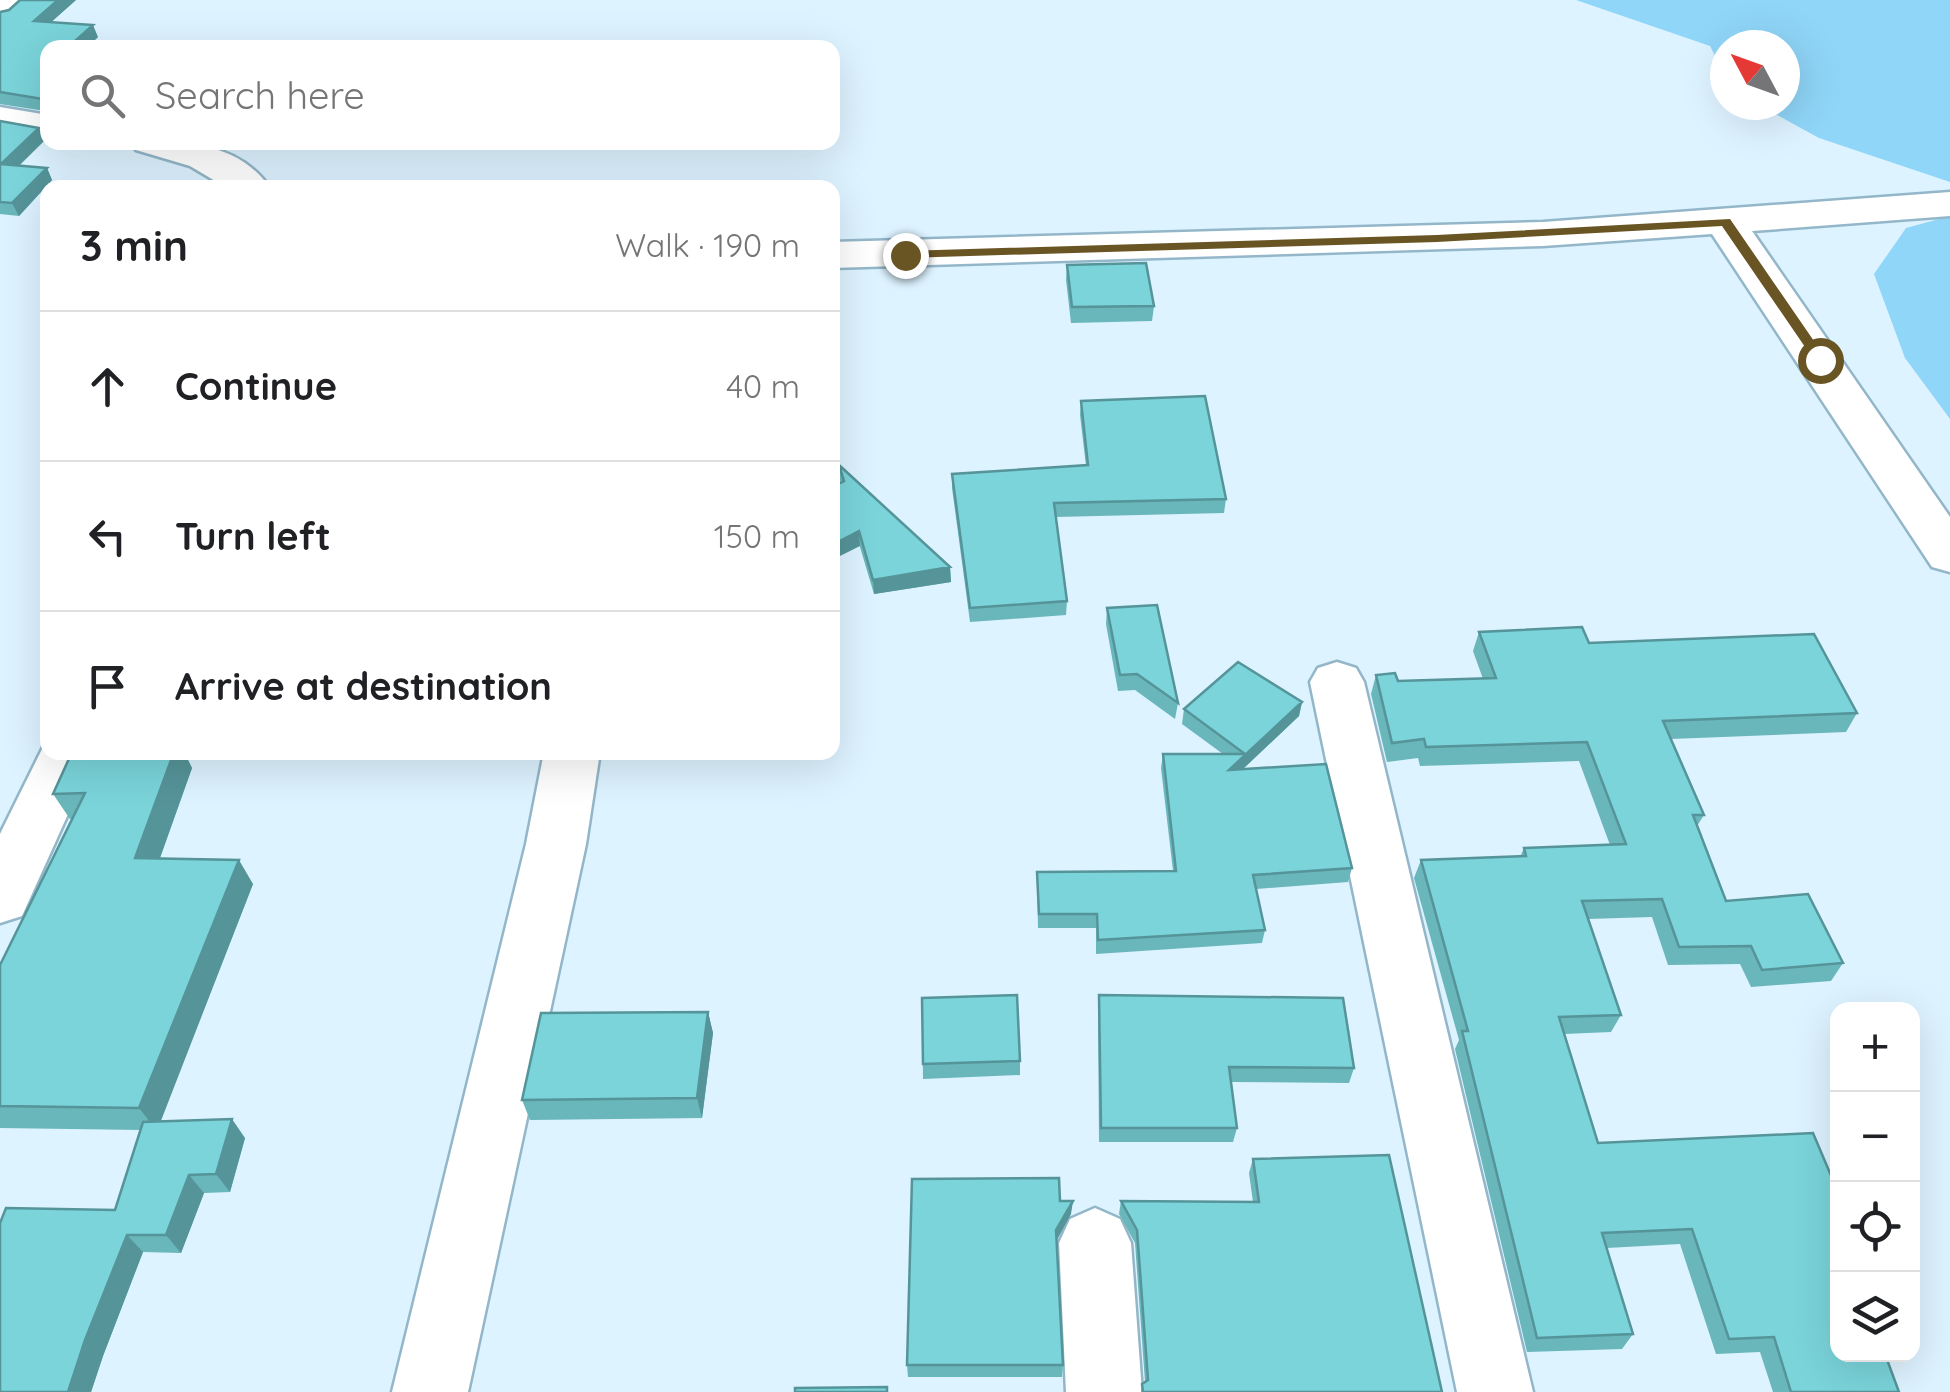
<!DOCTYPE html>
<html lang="en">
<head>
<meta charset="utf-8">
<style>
	body { margin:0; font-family:Quicksand,sans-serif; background:#f6f6f6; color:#202124 }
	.controls { position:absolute; right:30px; bottom:30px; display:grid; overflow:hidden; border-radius:20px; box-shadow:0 10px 40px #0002 }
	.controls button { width:90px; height:90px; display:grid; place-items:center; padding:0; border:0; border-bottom:2px solid #e0e0e0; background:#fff; color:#202124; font:50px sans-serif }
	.compass { position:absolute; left:1710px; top:30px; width:90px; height:90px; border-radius:50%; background:#fff; box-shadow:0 10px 40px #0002; rotate:311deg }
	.stop { position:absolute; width:30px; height:30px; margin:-22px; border:8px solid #695423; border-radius:50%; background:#fff }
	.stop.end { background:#695423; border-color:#fff; box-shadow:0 2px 10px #0008 }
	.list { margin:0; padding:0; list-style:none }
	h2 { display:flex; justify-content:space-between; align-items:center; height:130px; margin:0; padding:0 40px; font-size:42px }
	h2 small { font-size:32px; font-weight:400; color:#757577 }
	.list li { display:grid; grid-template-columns:65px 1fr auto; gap:30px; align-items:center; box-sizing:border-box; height:150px; padding:0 40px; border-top:2px solid #e0e0e0 }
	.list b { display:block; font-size:38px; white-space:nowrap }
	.list em { font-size:32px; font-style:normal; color:#757577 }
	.icon { flex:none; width:55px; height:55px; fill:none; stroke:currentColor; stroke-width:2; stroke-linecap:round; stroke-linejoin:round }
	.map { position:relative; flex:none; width:1950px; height:1392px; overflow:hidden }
	.search { position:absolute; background:#fff; box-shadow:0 10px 40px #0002; left:40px; top:40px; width:800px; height:110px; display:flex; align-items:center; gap:25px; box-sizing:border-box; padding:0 35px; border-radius:20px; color:#757577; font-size:38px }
	.panel { position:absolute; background:#fff; box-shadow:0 10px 40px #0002; left:40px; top:180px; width:800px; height:580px; border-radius:20px }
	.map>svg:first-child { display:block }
	.green { fill:#90d6f9 }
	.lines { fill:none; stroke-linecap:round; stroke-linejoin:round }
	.minor-casing { stroke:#93b7c9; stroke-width:5 }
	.secondary-casing { stroke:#93b7c9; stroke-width:5 }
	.minor { fill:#fff; fill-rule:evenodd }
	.secondary { fill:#fff; fill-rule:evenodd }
	.wall { fill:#69b6bb }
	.shaded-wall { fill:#559499 }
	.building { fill:#7ad4da; stroke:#559499; stroke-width:2.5 }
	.route { fill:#695423 }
</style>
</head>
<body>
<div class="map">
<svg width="1950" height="1392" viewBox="0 0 1950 1392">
	<rect width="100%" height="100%" fill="#ddf3ff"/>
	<path class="green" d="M1576,0H1950V182L1819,138L1759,105H1785V45H1725V75L1710,46Z
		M1950,216V419L1905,358L1874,274L1906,228Z"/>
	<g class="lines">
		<g class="minor-casing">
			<path id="minor" d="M0,107L48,115V137L0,129Z
				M131,142C182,142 237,140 270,188H227L190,166L136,150Z
				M1950,192V216L1752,231L1950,517V572L1932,567L1712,234L1543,246L832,268V242L1543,222Z
				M1337,662L1356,668L1364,682L1533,1392H1457L1310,682L1318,668Z
				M48,737V752H96L22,916L0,923V834Z
				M544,752H600L586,844L468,1392H392L526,844Z
				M1095,1208L1120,1219L1131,1243L1142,1392H1066L1059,1243L1070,1219Z"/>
		</g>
		<g class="secondary-casing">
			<path id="secondary" d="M0,0H32L12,19L0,22Z"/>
		</g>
		<use href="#minor" class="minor"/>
		<use href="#secondary" class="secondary"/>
	</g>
	<path class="wall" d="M20,0H76L51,22L98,37L91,43L106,44L108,48H48L45,111L0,104V12L9,10Z
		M0,121L39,128L45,140L19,166L47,168L52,180L19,216L0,214Z
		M1067,265L1154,306L1152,321L1071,323L1066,280Z
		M1081,401L1226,499L1224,513L1055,517L1067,601L1066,615L970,622L952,488V474L1086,466L1080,415Z
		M839,465L950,567L951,582L874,594L840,480Z
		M1107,608L1178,703L1175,719L1135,690L1118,691L1106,624Z
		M1479,632L1589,643L1857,713L1846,732L1671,739L1704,815L1697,826L1726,901L1843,963L1831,981L1751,987L1740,964L1668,965L1652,917L1588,919L1621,1015L1611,1032L1564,1034L1598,1143L1838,1354L1899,1392H1773L1760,1352L1716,1354L1680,1244L1607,1248L1633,1334L1622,1349L1527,1352L1455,1049L1459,1040L1414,878L1421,860L1520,857L1524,848L1610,845L1579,761L1420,766L1418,758L1387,762L1371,694L1376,675L1398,681L1483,679L1473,651Z
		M1302,702L1299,716L1243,769L1352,868L1348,882L1256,889L1265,930L1262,943L1096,954V928H1038L1037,872L1173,871L1161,768L1163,754H1223L1182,724L1184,709Z
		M72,752H184L192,768L160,858L253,884L160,1121L245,1138L230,1192L204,1193L181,1253L143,1252L103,1356L91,1392H0L115,1210L141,1130L0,1128V965L73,819H70L53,794Z
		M1099,995L1354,1068L1349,1083L1231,1082L1237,1128L1233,1142H1099L1098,1009Z
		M922,998L1020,1061V1075L923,1079Z
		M708,1012L713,1033L702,1118L530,1120L522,1100Z
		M1253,1159L1442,1392H1141L1142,1384L1145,1382L1135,1243L1119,1214L1121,1201L1253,1202L1249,1173Z
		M1060,1201L1071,1214L1057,1240L1063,1365L1062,1377H908L907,1365Z"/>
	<path class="shaded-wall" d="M58,0H76L39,33L34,21Z
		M93,25L98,37L87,48L74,42Z
		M39,128L45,140L7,177L1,164Z
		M47,168L52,180L19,216L12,203Z
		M859,531L860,546L832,560V545Z
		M950,567L951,582L874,594L873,580Z
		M1302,702L1299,716L1227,784L1229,770Z
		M160,752H184L192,768L151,883L135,858Z
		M239,860L253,884L157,1131L139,1108Z
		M708,1012L713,1033L702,1118L697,1098Z
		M232,1119L245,1138L230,1192L216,1174Z
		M189,1175L204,1193L181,1253L166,1235Z
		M1073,1201L1071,1214L1055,1243L1056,1230Z
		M127,1235L143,1252L103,1356L91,1392H68L85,1340Z"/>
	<path class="building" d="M20,0H58L34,21L93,25L74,42L106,44L103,48H48V120L46,121L43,99L0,92V12L9,10Z
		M0,121L39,128L1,164L47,168L12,203L0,202Z
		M1146,263L1154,306L1072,307L1067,265Z
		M1205,396L1226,499L1054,503L1067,601L970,608L952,474L1088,465L1081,401Z
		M839,465L950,567L873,580L859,531L832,545V487L844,481Z
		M1157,605L1178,703L1137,674L1120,675L1107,608Z
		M1582,627L1589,643L1814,634L1857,713L1663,721L1704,815H1693L1726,901L1808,894L1843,963L1762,970L1751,946L1679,947L1662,899L1582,901L1621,1015L1559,1017L1598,1143L1813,1133L1838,1192V1354H1885L1899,1392H1791L1774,1337L1729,1339L1692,1229L1602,1233L1633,1334L1537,1338L1462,1031H1468L1421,860L1526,856L1524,848L1626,844L1587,742L1426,747L1424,739L1392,743L1376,675L1395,673L1398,681L1496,678L1479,632Z
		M1238,662L1302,702L1229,770L1326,764L1352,868L1253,875L1265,930L1098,940L1097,914H1039L1037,872L1176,871L1163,754H1245L1184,709Z
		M72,752H174L135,858L239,860L139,1108L0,1106V965L85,793L53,794Z
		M1017,995L1020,1061L923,1064L922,998Z
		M1099,995L1343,998L1354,1068L1229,1067L1237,1128H1101Z
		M708,1012L697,1098L522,1100L541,1013Z
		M232,1119L216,1174L189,1175L166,1235H127L85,1340L68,1392H0V1223L6,1208L115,1210L143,1122Z
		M1389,1155L1442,1392H1143L1142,1384L1148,1380L1137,1230L1121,1201L1259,1202L1253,1159Z
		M1059,1178L1060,1201H1073L1056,1230L1063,1365H907L912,1179Z
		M887,1387V1392H795V1388Z"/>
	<path class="route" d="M1730,219L1827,360L1825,363H1816L1722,226L1437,242L905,258L899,255L905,251L1437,235Z"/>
</svg>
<div class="controls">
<button>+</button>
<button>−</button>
<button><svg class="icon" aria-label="locate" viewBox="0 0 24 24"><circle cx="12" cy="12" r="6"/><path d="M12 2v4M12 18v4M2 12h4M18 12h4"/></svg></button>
<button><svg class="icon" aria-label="layers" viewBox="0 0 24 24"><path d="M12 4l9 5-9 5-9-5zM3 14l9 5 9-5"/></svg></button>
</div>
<svg class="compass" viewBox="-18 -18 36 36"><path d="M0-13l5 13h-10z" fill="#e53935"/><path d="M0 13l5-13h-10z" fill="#757577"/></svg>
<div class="stop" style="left:1820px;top:360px"></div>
<div class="stop end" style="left:905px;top:255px"></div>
<div class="search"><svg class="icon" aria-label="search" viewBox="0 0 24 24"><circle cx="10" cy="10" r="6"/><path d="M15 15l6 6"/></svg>Search here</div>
<section class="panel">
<h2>3 min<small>Walk · 190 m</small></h2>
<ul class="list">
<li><svg class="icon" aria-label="ahead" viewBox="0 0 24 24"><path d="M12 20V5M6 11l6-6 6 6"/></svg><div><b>Continue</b></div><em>40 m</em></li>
<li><svg class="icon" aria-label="left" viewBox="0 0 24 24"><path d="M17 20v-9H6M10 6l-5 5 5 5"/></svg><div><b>Turn left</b></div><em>150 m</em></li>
<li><svg class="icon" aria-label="arrive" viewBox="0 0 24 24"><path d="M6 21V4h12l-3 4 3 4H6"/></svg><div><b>Arrive at destination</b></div></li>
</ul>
</section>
</div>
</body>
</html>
